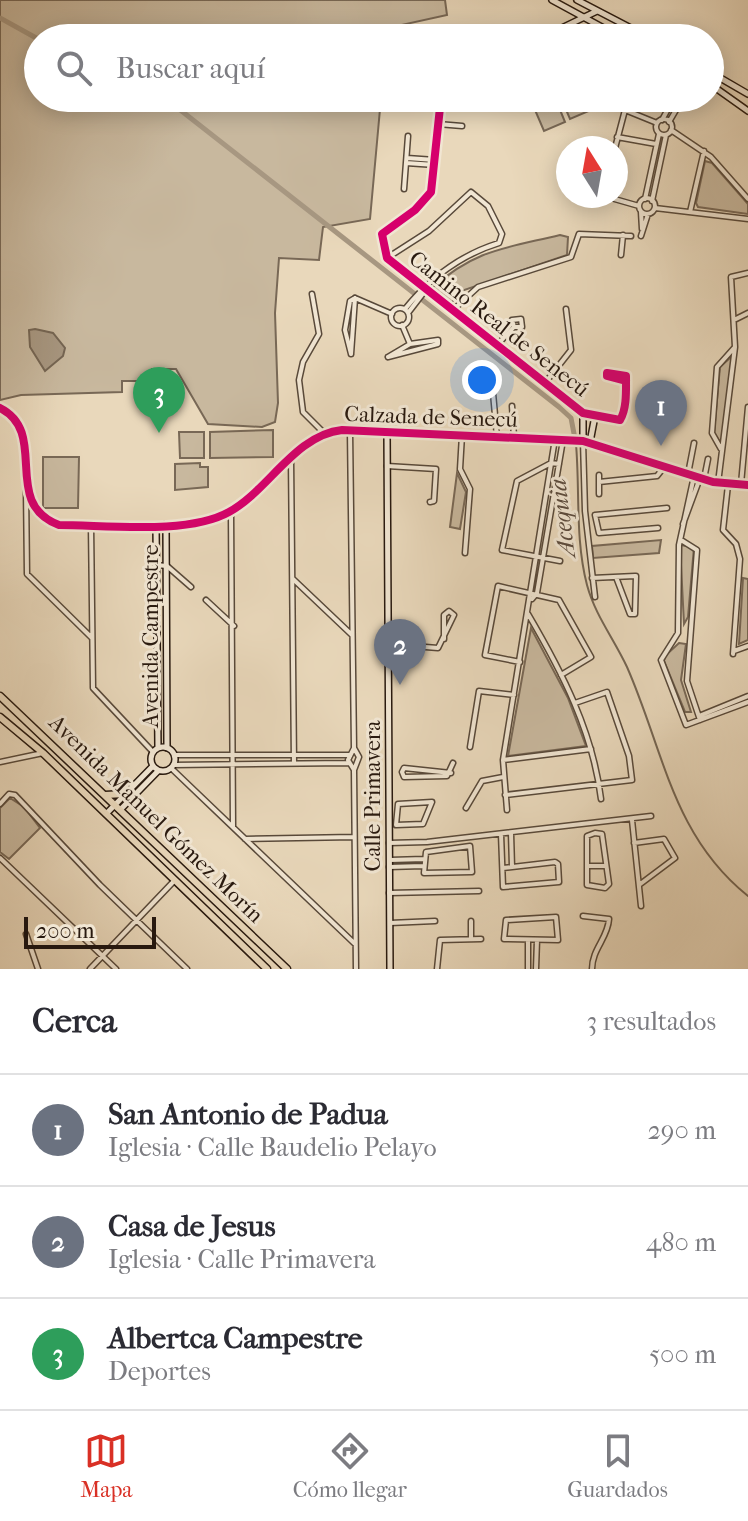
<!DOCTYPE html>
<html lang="es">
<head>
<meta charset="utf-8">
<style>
	body { margin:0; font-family:"IM FELL French Canon",serif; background:#f7f7f7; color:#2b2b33 }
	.compass { position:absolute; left:556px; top:136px; width:72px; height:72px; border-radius:50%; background:#fff; box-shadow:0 4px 20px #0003; rotate:349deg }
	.scale { position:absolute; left:24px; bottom:20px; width:132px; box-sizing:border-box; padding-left:8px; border:4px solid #28190f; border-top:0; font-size:22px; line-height:28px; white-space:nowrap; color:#28190f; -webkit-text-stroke:6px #f1e6d3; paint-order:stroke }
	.you { position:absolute; left:482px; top:380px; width:28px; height:28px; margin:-20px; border:6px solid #fff; border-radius:50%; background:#1a73e8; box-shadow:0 0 0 12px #1a73e833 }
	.badge { display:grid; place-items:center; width:52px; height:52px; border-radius:50%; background:#d93025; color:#fff; font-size:26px; font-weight:700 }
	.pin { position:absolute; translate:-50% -66px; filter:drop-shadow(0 2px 4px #0008) }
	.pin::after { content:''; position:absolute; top:42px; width:28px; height:24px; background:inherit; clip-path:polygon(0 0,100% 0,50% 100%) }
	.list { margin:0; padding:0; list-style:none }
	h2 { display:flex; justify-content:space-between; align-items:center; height:104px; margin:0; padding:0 32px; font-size:34px }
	h2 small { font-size:26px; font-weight:400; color:#7c7c81 }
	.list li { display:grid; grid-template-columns:52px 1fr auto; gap:24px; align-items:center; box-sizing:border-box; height:112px; padding:0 32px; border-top:2px solid #e1e1e2 }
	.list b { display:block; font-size:30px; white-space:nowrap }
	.list p { margin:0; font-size:26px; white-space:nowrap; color:#7c7c81 }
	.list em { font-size:26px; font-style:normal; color:#7c7c81 }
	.icon { flex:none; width:44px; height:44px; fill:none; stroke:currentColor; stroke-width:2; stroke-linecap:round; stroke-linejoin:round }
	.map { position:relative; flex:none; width:748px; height:969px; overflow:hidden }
	.search { position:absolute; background:#fff; box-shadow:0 4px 20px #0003; left:24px; right:24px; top:24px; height:88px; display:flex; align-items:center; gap:20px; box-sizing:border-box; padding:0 28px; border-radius:44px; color:#7c7c81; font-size:30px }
	.sheet { height:440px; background:#fff }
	nav { display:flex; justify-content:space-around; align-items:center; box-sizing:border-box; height:112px; border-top:2px solid #e1e1e2; background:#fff; font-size:22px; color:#7c7c81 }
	nav a { display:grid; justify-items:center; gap:4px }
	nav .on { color:#d93025 }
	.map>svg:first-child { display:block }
	.green { fill:#c8b89e; stroke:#786856; stroke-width:2 }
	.water { fill:#a79781; stroke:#746553; stroke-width:2 }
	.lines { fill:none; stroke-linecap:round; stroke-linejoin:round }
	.stream { stroke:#746553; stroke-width:2 }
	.canal { stroke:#a79781; stroke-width:5 }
	.street-casing { stroke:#58493a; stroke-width:7 }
	.secondary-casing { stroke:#28190f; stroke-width:8 }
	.primary-casing { stroke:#28190f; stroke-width:9 }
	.street { stroke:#f1e6d3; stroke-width:4 }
	.secondary { stroke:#f1e6d3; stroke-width:5 }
	.primary { stroke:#e9d8bb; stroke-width:6 }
	.cycleway-casing { stroke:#f1e6d3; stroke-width:13 }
	.cycleway { stroke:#d6006c; stroke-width:8 }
	.labels { text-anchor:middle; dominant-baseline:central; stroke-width:6; stroke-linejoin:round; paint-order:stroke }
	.street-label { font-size:22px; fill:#28190f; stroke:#f1e6d3 }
	.water-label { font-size:24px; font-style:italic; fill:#5b4b3d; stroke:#f1e6d3 }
</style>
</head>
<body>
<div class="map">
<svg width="748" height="969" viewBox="0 0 748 969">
	<rect width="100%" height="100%" fill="#e9d8bb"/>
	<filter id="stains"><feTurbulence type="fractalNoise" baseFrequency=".0025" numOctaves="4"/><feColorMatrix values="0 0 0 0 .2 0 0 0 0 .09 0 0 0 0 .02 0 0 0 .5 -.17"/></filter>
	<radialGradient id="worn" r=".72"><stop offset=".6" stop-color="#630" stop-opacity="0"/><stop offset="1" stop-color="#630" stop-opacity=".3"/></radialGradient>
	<path class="green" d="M0,0H445L447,15L392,27L387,38H38V98H381L370,219L323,227L319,260L279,258L275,313L278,403L275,422L262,427L208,424L176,369H152V381H122V392L21,395L0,400Z
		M561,98H586L591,110L570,119Z
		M556,100L565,122L544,131L535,110Z
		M705,161L712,163L748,204V214L698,207L696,203Z
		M560,235L568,237L567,255L464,290L450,304L432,288C476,249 506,248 560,235Z
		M731,357L732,360L722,445L714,433L720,367Z
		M273,430V457L210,458V432Z
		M179,432H204V458H180Z
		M43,457H79L78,508H43Z
		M200,463V467H208V487L175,490V464Z
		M457,473L466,492L460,529L450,527Z
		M661,540L659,553L593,558L592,546Z
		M680,545L694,547L688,617L684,624Z
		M743,578L748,579V640L739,644Z
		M531,628L568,698L586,746L508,756Z
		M679,643L686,644L681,680L691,712H685L664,661L665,656Z
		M10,798L24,807L40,828L9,859L0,852V808Z"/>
	<path class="water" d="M35,329L53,333L65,348L63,356L45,371L30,347L29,330Z"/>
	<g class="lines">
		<path class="stream" d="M576,444C580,491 575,539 587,585C595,615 614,639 627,667C664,751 672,835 748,896"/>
		<path class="canal" d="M0,18L38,39
			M165,98L559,407L571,418L576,444"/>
		<g class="street-casing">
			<path id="street" d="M656 127a8 8 0 1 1 16 0a8 8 0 1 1-16 0Z
				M662,120L674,98
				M669,122L683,98
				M438,124L462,126
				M671,130L711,157L748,199
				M617,137L656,144
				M615,148L625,110L657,123
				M407,158L435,160
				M406,163L435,165
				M404,189L408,136
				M604,196L639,206
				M639 206a8 8 0 1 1 16 0a8 8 0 1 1-16 0Z
				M645,199L659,134
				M652,201L666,135
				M655,208L748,219
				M641,212L642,229
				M690,212L704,151
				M641,236L648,214
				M621,255L623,235
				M387,258L429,231L471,192L488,206L502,234L499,243C460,255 430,278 405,309
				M312,294L319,334L303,362L299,380L303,412L325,434
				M355,298L392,314
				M391 317a9 9 0 1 1 18 0a9 9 0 1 1-18 0Z
				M452,311L478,287L571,257L579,234L631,236
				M408,313L428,287
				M736,319L748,313
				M402,325L410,344
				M497,345L514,327H522L521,319L512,320L514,327
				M351,354L345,330L350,301L355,298
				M351,354L355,298
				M388,357L438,344V340
				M388,357L410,344L438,340
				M492,382L497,437
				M545,383L571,350L566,309
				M512,406L514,437
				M595,416L616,422L622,419C626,406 626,390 626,376L607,373V376L626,381
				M350,431L354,748L348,760L354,770L356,969
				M462,435L460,469L470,489L465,553
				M583,441L585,511L595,597
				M721,449L712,433L717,367L734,348
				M291,458L294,763
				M559,464L551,463L517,481L502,550L560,561
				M387,466L436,469L434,501L430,502
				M688,474L694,443
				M599,475V494
				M694,476L679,545L678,633L661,660L686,725L748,702
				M704,479L708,459
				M599,482L657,476L665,466
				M718,483L735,347L731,277L748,273
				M741,484L748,407
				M728,485L723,530L736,544L740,559L733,654
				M26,489L27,574L92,638
				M231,512L233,827
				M683,524L700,478
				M91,525L93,688L153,752
				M658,528L599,533L595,515L667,508
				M681,540L697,550L687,681L700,720
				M156,565L167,566L191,587
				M592,578L635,576H636L635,614H630L616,577
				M293,579L352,635
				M532,599L537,593L563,440
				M206,600L234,626
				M528,614C562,672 593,732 601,799
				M388,644L438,648L454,615L449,611L444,615V639
				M734,651L748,646
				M520,662L485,655L498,586L559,600L591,657L561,675
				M699,716L748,696
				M470,747L479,691L514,695
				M354,748L359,757L354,770
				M174,755H349
				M503,760L591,749
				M0,762L43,753
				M173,765L349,763
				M171,768L354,943
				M451,773L404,768L402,772L404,777L447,776L453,763
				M505,795L632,780L629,756L607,692L575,703
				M432,802L423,824L396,825L398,804Z
				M0,804L9,794L15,795L100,885L187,969
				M466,808L482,781L503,777
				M507,810L503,760L555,439
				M632,820L641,906
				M511,833L512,867
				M595,833L602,834L609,884L605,888L587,885V836Z
				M501,834L503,887L559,882L558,864L555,862L503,868
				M245,839L354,837
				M389,843L427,842L651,816
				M634,843L664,839L675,858L639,885
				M470,846L472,872L424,873L426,852Z
				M0,858L116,969
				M390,860L424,859
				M588,866H605
				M389,867L423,866
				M389,893L479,891
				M583,916L609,919C608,938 592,949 592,969
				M556,917L558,940L504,939L506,920Z
				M471,921V939
				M390,923L435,921
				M26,934L38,969
				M90,969L174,881
				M437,969L440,940L481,939
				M528,969V940
				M536,969L537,940"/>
		</g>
		<g class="secondary-casing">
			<path id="secondary" d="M552,0L622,38
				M577,0L650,38
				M541,38L597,11
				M710,72L748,94
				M710,84L748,111
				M441,98L431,192L415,210L382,234L387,258L577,409L595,416L590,442
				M0,408C50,433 0,503 59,525C106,525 188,535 229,512C268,491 295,435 342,430L583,441L713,482L748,485
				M583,413V441
				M387,432L390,969
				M166,524L167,748
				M156,525L158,748
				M151 759a12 12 0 1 1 24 0a12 12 0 1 1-24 0Z
				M120,810L158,771
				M106,814L153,766"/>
		</g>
		<g class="primary-casing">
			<path id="primary" d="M0,696L287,969
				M0,717L43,753L267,969
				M105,795L125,794"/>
		</g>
		<use href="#street" class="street"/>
		<use href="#secondary" class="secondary"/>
		<use href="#primary" class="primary"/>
		<g class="cycleway-casing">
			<path id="cycleway" d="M441,98L431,192L415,210L382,234L387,258L583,413L620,420C627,409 626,390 626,376L607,373V376L626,381
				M0,408C50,433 0,503 59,525C106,525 188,535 229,512C268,491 295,435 342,430L583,441L713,482L748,485"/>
		</g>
		<use href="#cycleway" class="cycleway"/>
	</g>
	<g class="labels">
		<g class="street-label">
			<text transform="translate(499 324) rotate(38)">Camino Real de Senecú</text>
			<text transform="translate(431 417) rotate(2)">Calzada de Senecú</text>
			<text transform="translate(151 636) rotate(-90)">Avenida Campestre</text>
			<text transform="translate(373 796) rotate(-90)">Calle Primavera</text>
			<text transform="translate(156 819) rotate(44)">Avenida Manuel Gómez Morín</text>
		</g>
		<g class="water-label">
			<text transform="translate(562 518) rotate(-97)">Acequia</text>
		</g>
	</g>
	<rect width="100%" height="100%" filter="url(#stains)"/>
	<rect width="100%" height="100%" fill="url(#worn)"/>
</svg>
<svg class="compass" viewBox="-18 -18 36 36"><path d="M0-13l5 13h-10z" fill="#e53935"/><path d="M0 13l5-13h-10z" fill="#7c7c81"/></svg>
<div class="scale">200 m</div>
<div class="you"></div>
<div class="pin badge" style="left:661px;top:446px;background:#6b7280">1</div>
<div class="pin badge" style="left:400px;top:685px;background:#6b7280">2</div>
<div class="pin badge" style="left:159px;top:433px;background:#2e9e5b">3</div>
<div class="search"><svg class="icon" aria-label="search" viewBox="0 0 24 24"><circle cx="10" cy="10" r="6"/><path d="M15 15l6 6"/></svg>Buscar aquí</div>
</div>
<section class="sheet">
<h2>Cerca<small>3 resultados</small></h2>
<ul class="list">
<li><span class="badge" style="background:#6b7280">1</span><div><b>San Antonio de Padua</b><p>Iglesia · Calle Baudelio Pelayo</p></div><em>290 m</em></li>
<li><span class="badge" style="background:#6b7280">2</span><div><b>Casa de Jesus</b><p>Iglesia · Calle Primavera</p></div><em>480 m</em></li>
<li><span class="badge" style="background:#2e9e5b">3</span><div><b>Albertca Campestre</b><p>Deportes</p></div><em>500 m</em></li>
</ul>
</section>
<nav>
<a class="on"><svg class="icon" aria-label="map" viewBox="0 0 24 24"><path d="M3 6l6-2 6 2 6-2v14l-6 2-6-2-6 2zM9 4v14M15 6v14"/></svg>Mapa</a>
<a><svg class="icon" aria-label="directions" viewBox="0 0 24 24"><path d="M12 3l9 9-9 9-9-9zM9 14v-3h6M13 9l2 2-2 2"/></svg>Cómo llegar</a>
<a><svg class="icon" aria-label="saved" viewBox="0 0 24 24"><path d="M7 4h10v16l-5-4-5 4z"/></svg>Guardados</a>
</nav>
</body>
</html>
